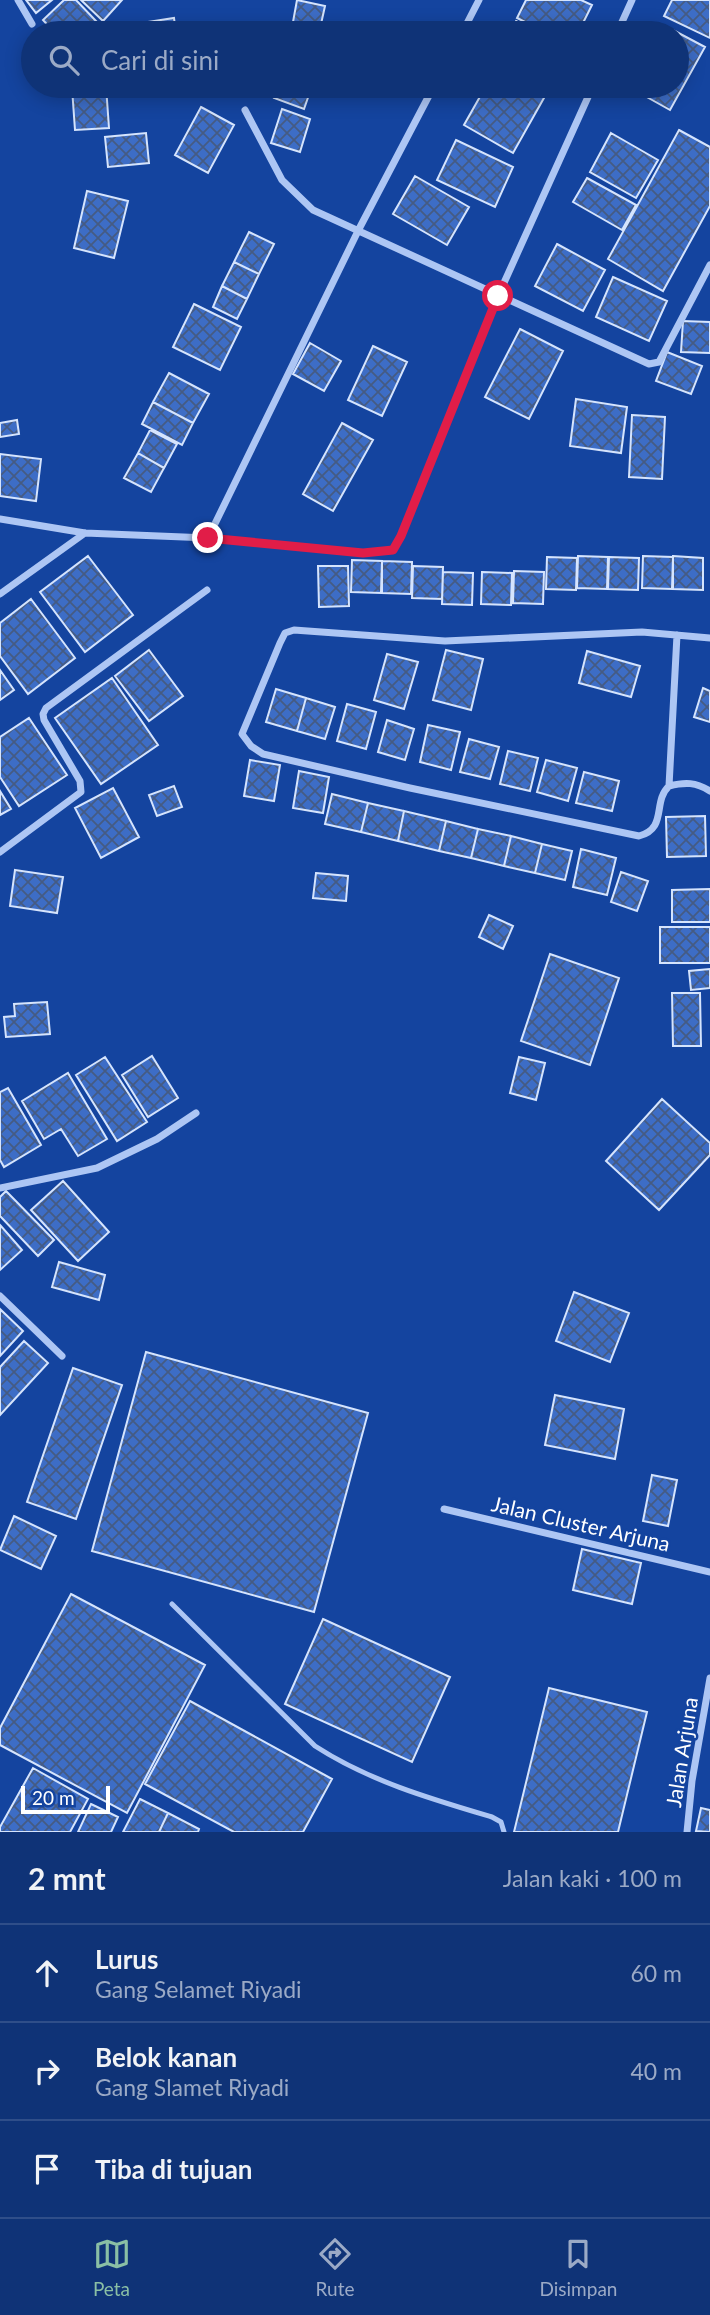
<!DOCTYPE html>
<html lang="id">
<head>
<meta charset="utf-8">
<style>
	body { margin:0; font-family:Lato,sans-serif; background:#183b7c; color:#f1f3f6 }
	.scale { position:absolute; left:21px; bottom:18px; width:89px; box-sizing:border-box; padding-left:7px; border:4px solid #fff; border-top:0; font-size:19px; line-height:24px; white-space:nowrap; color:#fff; -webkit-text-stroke:5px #14449f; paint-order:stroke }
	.stop { position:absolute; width:21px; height:21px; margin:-16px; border:5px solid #e11d48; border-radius:50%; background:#fff }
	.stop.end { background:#e11d48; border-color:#fff; box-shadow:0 2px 7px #0008 }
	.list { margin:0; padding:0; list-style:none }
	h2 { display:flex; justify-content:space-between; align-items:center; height:91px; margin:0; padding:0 28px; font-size:30px }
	h2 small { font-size:23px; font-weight:400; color:#9baac6 }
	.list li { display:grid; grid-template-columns:46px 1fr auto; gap:21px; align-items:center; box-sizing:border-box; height:98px; padding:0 28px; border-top:2px solid #2f4e89 }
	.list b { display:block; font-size:26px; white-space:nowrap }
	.list p { margin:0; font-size:23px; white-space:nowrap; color:#9baac6 }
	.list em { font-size:23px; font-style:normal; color:#9baac6 }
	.icon { flex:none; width:38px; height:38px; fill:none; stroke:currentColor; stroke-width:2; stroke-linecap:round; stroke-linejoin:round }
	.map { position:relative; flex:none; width:710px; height:1832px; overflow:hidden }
	.search { position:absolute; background:#0f3377; box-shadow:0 4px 18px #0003; left:21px; right:21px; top:21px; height:77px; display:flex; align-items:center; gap:18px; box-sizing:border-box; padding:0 24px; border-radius:38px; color:#9baac6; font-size:26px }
	.sheet { height:385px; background:#0f3377 }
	nav { display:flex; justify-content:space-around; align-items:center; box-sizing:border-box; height:98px; border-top:2px solid #2f4e89; background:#0f3377; font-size:19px; color:#9baac6 }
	nav a { display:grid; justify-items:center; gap:4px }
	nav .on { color:#8abfa5 }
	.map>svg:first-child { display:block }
	.building { fill:url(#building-cross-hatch); stroke:#d5e4fd; stroke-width:2 }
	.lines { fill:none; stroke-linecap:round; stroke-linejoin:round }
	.service { stroke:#adc6f4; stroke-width:5 }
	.minor { stroke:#adc6f4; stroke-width:7 }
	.route { stroke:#e11d48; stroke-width:9 }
	.labels { text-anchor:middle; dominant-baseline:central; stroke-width:5; stroke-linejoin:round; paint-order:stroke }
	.street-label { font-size:21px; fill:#fff; stroke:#14449f }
</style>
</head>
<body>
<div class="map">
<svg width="710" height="1832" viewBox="0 0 710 1832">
	<defs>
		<pattern id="building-cross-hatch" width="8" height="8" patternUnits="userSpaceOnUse" patternTransform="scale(1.75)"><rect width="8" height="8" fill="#3d6dc6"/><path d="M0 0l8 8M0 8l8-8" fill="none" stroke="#455b83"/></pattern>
	</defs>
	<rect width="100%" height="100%" fill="#14449f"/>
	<path class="building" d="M26,0H52L36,13Z
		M64,0H76L96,21L82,33H55L43,20Z
		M81,0H122L103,21Z
		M297,0L325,6L319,33H291Z
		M526,0H581L592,5L578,33H547L517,18Z
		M672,0H710V38L664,16Z
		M174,18L176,33H143L141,23Z
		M516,21L538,33H509Z
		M671,29L705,47L670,110L636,91L639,86H677V33H668Z
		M106,86L109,128L75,130L72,88Z
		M278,86H312L304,109L274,98Z
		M486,86H544L549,89L513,153L464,125Z
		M201,107L234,125L208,173L175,155Z
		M282,109L310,119L300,152L271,143Z
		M679,130L710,147V206L663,291L608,259Z
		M146,133L149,163L108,167L105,137Z
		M611,133L658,160L636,198L590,172Z
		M456,140L513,167L495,207L437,180Z
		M415,176L469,207L447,245L393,214Z
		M587,178L636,205L622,230L573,202Z
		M87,191L128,201L114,258L74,248Z
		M249,232L274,244L259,274L234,262Z
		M557,244L605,270L583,311L535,286Z
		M234,262L259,274L247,299L222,286Z
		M613,277L667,301L649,341L596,317Z
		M222,286L247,299L237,319L213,307Z
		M194,304L241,327L220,370L173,347Z
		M683,321L710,322V353L681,352Z
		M520,329L563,351L529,419L485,397Z
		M310,343L341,361L324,391L293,374Z
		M373,346L407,362L382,416L348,400Z
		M667,352L702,366L691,394L656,381Z
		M169,373L209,394L193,423L153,402Z
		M576,399L627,407L621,453L570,446Z
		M153,402L193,423L182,445L142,424Z
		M632,415L665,417L662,479L629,477Z
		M17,420L19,434L0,437V423Z
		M342,423L373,440L333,511L303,494Z
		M150,430L177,444L164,468L138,453Z
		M138,453L164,468L151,492L124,478Z
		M0,454L41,459L36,501L0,496Z
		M88,556L133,615L85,652L40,592Z
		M578,556L608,557L607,589L577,588Z
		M643,556L673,557L672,589L642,588Z
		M673,556L703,558V590L673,589Z
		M547,557L577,558L576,590L546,589Z
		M609,557L639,558L638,590L608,589Z
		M352,560L382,561L381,593L351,592Z
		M382,561L412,562L411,594L382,593Z
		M318,566H348L349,606L319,607Z
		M413,566L443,567L442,599L412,598Z
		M514,571L544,572L543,604L513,603Z
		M443,572L473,573L472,605L442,604Z
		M482,572L512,573L511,605L481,604Z
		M31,599L75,658L28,694L0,656V623Z
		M149,650L183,696L149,721L115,676Z
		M446,650L483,659L471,710L433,700Z
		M587,651L640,666L631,697L579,683Z
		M387,654L418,662L404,709L374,700Z
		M0,670L14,690L0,700Z
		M112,678L158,745L101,784L55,718Z
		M703,688L710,691V722L694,717Z
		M276,689L306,698L297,731L266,722Z
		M306,698L335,707L325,739L297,731Z
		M347,704L376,712L366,749L337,741Z
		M29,718L67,775L19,806L0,777V737Z
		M387,720L414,729L405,760L378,752Z
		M428,725L460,732L451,770L420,762Z
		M469,739L499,747L490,779L460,772Z
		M508,751L538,758L530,791L500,784Z
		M250,760L280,765L274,801L244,796Z
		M546,760L577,768L568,801L537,792Z
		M299,771L329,777L323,813L293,808Z
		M584,772L619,781L612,811L576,803Z
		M174,786L182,807L157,816L149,795Z
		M113,788L139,837L101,858L75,808Z
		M0,791L11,809L0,815Z
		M332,794L368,803L361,832L325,824Z
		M368,803L404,811L398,841L361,832Z
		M404,811L446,821L439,851L398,841Z
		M705,816L706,856L667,857L666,817Z
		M446,821L478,829L471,858L439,851Z
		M478,829L511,836L504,866L471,858Z
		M511,836L542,844L535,873L504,866Z
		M542,844L572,851L565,880L535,873Z
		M581,849L616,858L607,895L573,887Z
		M15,870L63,877L57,913L10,906Z
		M621,872L648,881L637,911L611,902Z
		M316,873L348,876L346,901L313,898Z
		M710,889V922H672V890Z
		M489,915L513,926L503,949L479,937Z
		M660,927H710V963H660Z
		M550,954L619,978L590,1065L521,1041Z
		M710,969V988L691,990L689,971Z
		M672,993H700L701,1046H673Z
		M47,1002L50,1034L6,1037L4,1017L15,1016L14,1004Z
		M152,1056L178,1098L148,1117L122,1075Z
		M105,1057L147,1122L117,1141L76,1075Z
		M519,1057L545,1063L536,1100L510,1093Z
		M68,1073L107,1139L78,1156L61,1129L44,1139L22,1101Z
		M8,1088L41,1145L4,1167L0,1160V1092Z
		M662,1099L710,1143V1155L659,1210L606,1161Z
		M63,1181L109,1232L78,1261L31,1210Z
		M6,1191L54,1240L38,1256L0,1216V1197Z
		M0,1225L22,1250L0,1270Z
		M59,1262L105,1275L99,1300L52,1287Z
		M574,1292L629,1313L610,1362L556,1341Z
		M0,1309L23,1331L0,1356Z
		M24,1341L48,1363L0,1415V1367Z
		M146,1352L368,1413L314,1612L92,1551Z
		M73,1368L122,1385L76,1519L27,1502Z
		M555,1395L624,1409L615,1459L545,1445Z
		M652,1475L677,1480L668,1526L643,1521Z
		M14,1516L56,1536L41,1569L0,1550Z
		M582,1549L641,1563L632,1604L573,1590Z
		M71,1594L205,1665L127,1813L0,1745V1728Z
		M323,1619L450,1677L412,1762L285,1704Z
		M549,1688L647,1712L618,1832H514Z
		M190,1701L332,1779L303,1832H234L145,1784Z
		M33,1768L88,1799L70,1832H0V1827Z
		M140,1799L168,1813L159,1832H123Z
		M91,1804L118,1817L111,1832H78Z
		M701,1808L710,1810V1832L696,1831Z
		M168,1813L199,1829L198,1832H159Z"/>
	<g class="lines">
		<path class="service" d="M172,1604L315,1746C369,1781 431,1799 492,1817L501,1822L504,1832"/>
		<path class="minor" d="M18,0L32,24
			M462,33L479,0
			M617,33L632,0
			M245,110L282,180L313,210L649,364L659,362L710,265
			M0,519L85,533L208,538L363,553L393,550L401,536L498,296L593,86
			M208,538L359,229L434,86
			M0,594L85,533
			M677,635L669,786C652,802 668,828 639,836L410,788L263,754L251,746L242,734L280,643L285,633L294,630L445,641L642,632L710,638
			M669,786C685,782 696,782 710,791
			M0,852L81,792L80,781L44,720L43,714L46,708L207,590
			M0,1188L97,1168L157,1139L196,1113
			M0,1296L62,1356
			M444,1509L710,1572
			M687,1832L692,1781L710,1678"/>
	</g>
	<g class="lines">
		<path class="route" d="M208,538L363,553L393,550L401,536L498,296"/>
	</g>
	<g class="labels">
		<g class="street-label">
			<text transform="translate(581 1523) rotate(13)">Jalan Cluster Arjuna</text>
			<text transform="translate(681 1752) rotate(-81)">Jalan Arjuna</text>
		</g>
	</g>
</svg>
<div class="scale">20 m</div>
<div class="stop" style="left:498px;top:296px"></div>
<div class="stop end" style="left:208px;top:538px"></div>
<div class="search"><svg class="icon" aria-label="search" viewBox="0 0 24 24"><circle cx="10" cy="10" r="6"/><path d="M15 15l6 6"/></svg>Cari di sini</div>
</div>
<section class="sheet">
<h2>2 mnt<small>Jalan kaki · 100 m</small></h2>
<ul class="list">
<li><svg class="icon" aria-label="ahead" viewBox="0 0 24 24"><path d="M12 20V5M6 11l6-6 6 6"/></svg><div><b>Lurus</b><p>Gang Selamet Riyadi</p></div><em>60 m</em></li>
<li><svg class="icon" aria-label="right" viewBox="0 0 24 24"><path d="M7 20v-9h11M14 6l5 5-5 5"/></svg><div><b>Belok kanan</b><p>Gang Slamet Riyadi</p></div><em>40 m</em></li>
<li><svg class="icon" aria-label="arrive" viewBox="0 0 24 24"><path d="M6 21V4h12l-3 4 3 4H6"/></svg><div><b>Tiba di tujuan</b></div></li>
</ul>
</section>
<nav>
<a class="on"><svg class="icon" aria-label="map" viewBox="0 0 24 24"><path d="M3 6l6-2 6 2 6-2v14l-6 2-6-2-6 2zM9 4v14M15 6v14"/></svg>Peta</a>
<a><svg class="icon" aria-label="directions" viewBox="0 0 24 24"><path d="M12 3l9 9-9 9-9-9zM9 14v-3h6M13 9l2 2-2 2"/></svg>Rute</a>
<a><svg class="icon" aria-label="saved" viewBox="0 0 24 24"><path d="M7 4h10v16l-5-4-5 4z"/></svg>Disimpan</a>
</nav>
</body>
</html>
